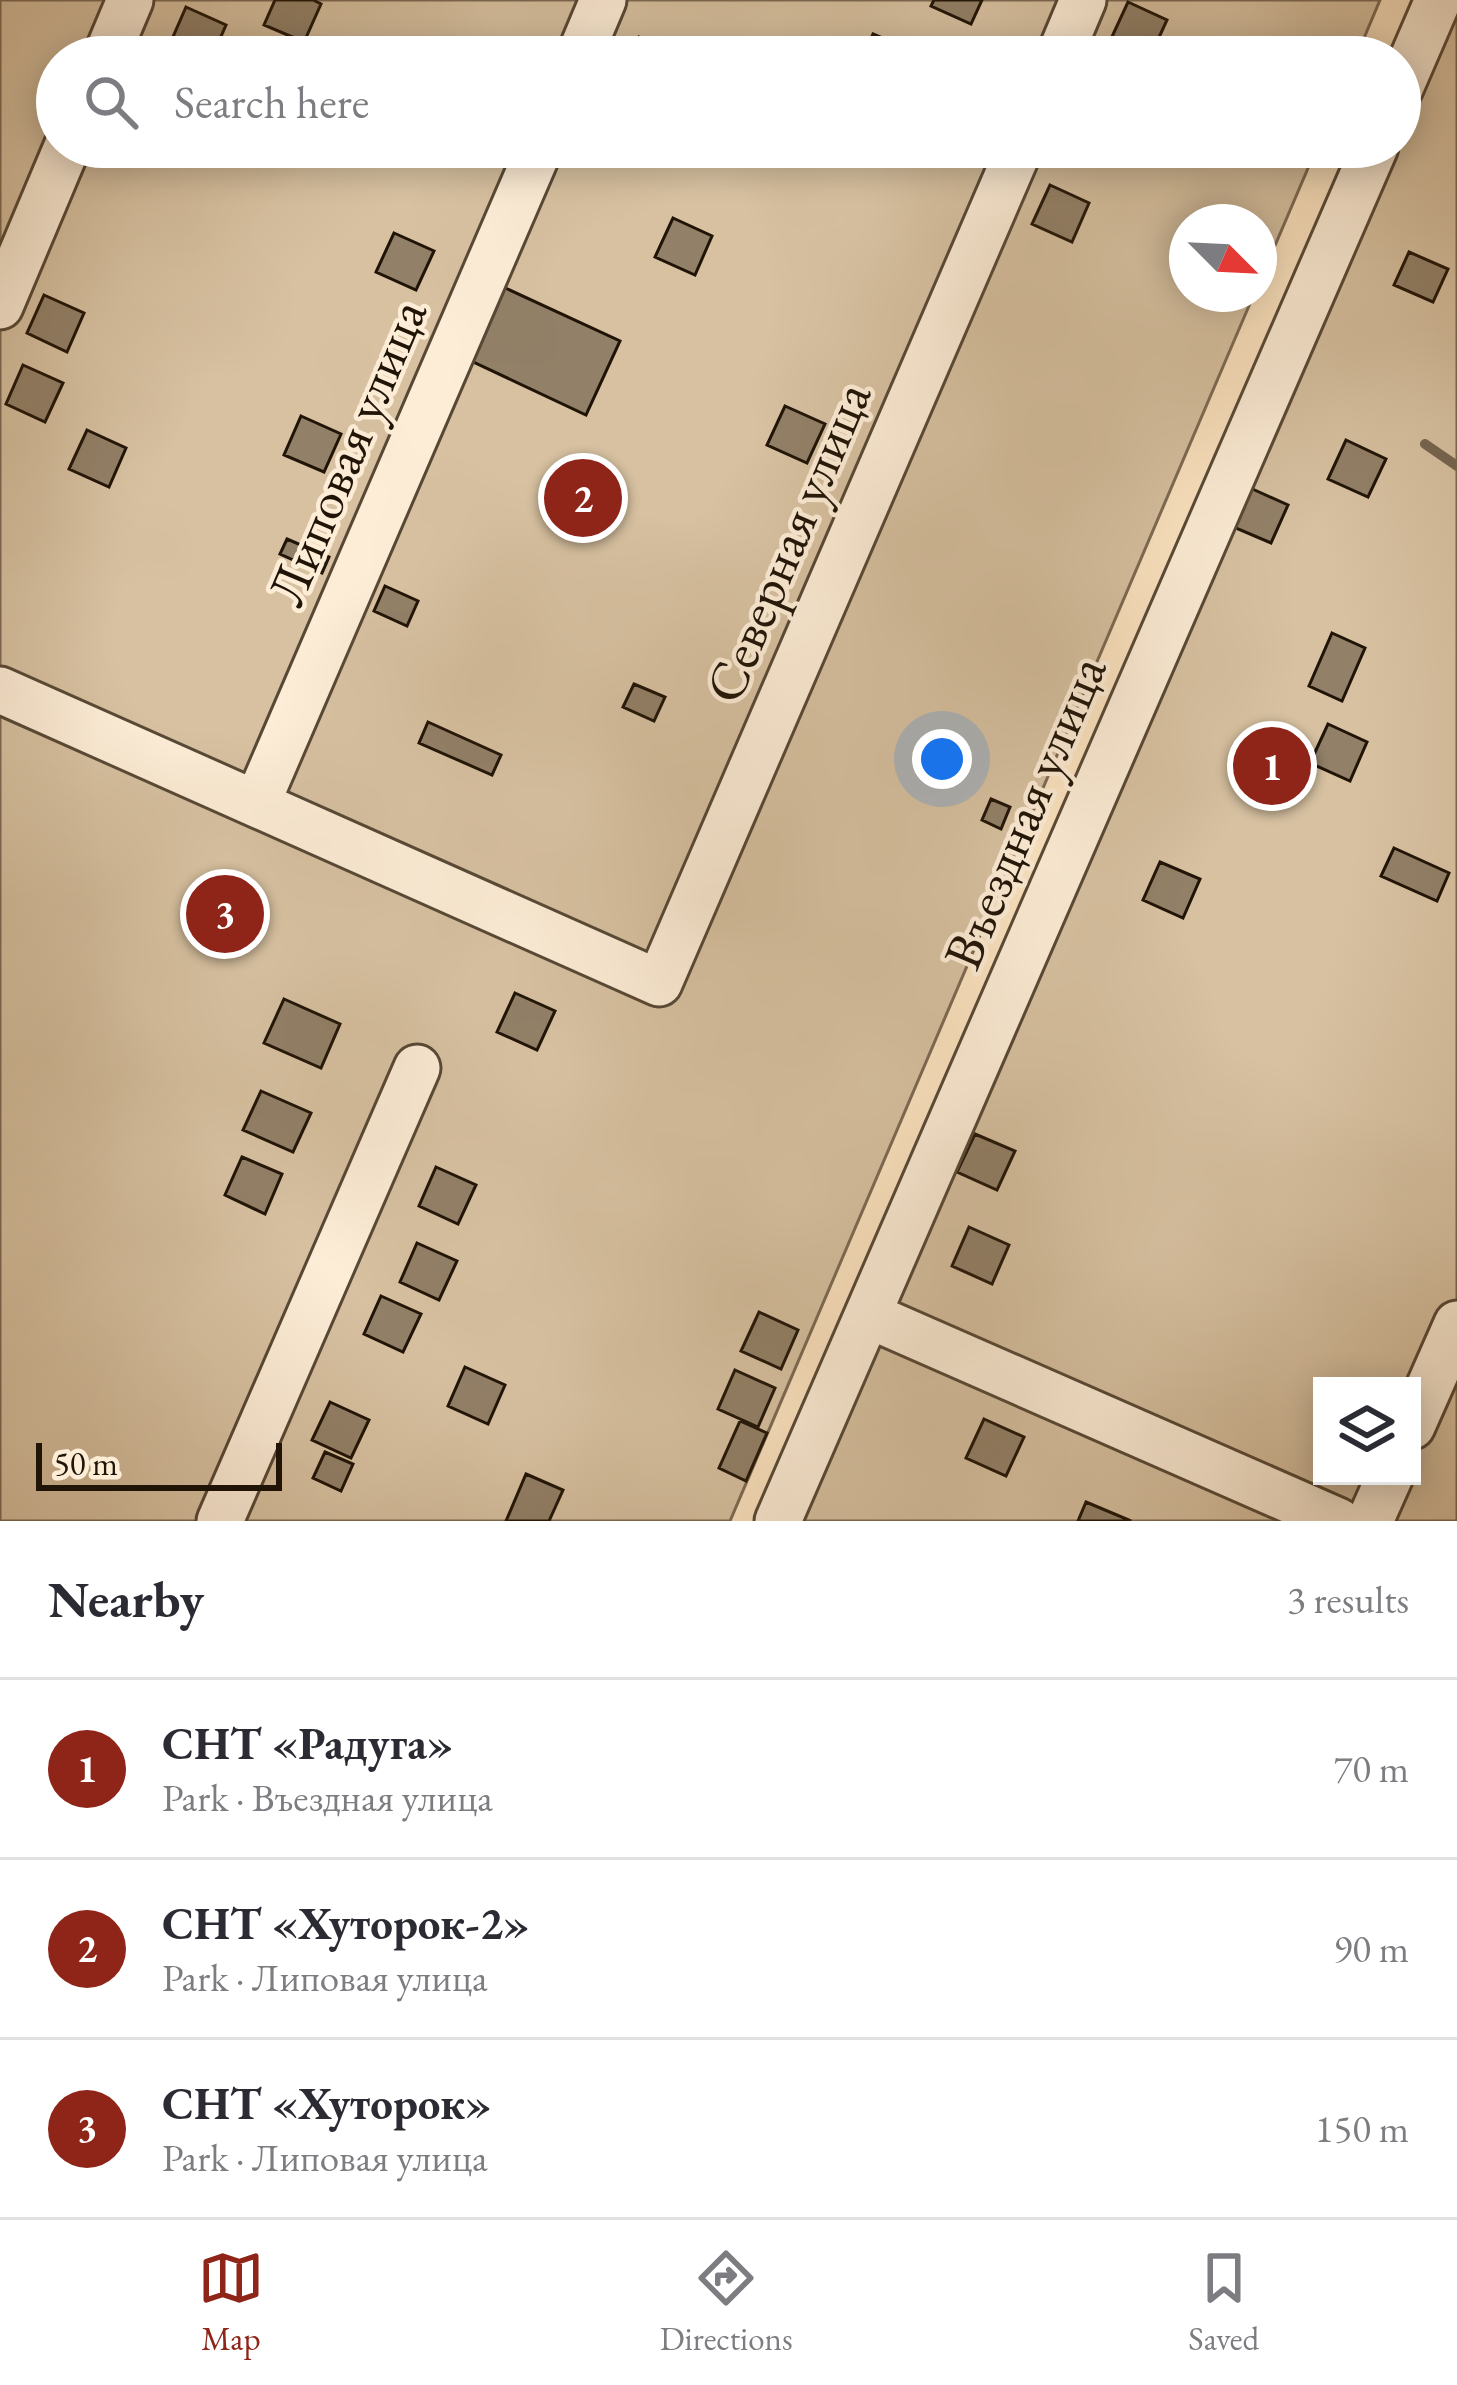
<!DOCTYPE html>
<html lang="en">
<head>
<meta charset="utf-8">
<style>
	body { margin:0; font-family:"EB Garamond",serif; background:#f7f7f7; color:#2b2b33 }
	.controls { position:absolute; right:36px; bottom:36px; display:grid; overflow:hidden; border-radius:0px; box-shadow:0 6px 30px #0003 }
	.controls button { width:108px; height:108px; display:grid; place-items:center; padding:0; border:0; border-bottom:3px solid #e1e1e2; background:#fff; color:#2b2b33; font:60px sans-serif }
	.compass { position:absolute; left:1169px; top:204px; width:108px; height:108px; border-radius:50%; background:#fff; box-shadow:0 6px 30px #0003; rotate:114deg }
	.scale { position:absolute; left:36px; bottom:30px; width:246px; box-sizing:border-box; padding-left:12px; border:6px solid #201407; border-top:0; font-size:33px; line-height:42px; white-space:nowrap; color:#201407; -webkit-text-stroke:9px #fdedd7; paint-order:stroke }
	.you { position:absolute; left:942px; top:759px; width:42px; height:42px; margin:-30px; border:9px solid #fff; border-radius:50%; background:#1a73e8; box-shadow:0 0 0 18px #1a73e833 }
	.badge { display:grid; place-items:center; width:78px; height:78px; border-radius:50%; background:#8f2418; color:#fff; font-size:39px; font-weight:700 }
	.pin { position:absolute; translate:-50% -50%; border:6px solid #fff; box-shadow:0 3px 12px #0006 }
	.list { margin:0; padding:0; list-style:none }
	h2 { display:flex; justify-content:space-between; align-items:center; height:156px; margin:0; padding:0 48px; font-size:51px }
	h2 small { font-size:39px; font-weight:400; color:#7c7c81 }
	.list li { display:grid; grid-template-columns:78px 1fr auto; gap:36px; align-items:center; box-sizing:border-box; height:180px; padding:0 48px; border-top:3px solid #e1e1e2 }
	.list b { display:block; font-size:45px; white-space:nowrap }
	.list p { margin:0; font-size:39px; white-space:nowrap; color:#7c7c81 }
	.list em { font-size:39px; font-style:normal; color:#7c7c81 }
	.icon { flex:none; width:66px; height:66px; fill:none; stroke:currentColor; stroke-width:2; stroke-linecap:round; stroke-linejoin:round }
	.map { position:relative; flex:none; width:1457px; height:1521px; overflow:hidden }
	.search { position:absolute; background:#fff; box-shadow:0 6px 30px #0003; left:36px; right:36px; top:36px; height:132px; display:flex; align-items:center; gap:30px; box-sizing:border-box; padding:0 42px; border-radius:66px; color:#7c7c81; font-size:45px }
	.sheet { height:696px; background:#fff }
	nav { display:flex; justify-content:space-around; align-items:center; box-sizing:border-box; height:168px; border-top:3px solid #e1e1e2; background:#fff; font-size:33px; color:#7c7c81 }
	nav a { display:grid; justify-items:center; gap:6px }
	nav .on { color:#8f2418 }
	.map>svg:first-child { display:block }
	.green { fill:#d7c1a1; stroke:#7c6a54; stroke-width:3; fill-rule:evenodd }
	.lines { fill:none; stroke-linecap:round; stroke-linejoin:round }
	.stream { stroke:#776651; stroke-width:10 }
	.building { fill:#928068; stroke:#201407; stroke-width:3 }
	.minor-casing { stroke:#574836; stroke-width:51 }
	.minor { stroke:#fdedd7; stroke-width:45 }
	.labels { text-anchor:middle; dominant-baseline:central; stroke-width:9; stroke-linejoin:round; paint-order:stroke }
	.street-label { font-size:54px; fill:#201407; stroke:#fdedd7 }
</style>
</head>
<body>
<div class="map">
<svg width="1457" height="1521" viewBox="0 0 1457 1521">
	<rect width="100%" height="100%" fill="#fce4c1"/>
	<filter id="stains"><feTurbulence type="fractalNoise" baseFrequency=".00167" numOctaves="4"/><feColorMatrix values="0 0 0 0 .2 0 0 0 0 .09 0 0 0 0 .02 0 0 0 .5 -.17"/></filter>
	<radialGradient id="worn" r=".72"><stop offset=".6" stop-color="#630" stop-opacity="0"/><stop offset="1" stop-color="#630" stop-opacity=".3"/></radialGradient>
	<path class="green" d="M0,0H1380L1356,57H57V147H1317L1259,283V222H1187V294H1254L730,1521H0Z
		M1457,0V1521H757L1357,147H1400V57ZM1322,1386H1412V1476H1322Z"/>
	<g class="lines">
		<path class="stream" d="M1425,444L1457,466"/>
	</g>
	<path class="building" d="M275,0H313L321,4L304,42L264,25Z
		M934,0H982L971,24L931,6Z
		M1128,2L1167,20L1150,57L1110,41Z
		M186,7L226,25L212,57H193L169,46Z
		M873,34L913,51L910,57H863Z
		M639,37L678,55L677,57H630Z
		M957,42L991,57H950Z
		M1050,185L1089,203L1072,242L1032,224Z
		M673,218L712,236L695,275L655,257Z
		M394,233L434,251L416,290L376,272Z
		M1409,252L1448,269L1433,302L1394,285Z
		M501,286L620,341L586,415L467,359Z
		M44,295L84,313L67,352L27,333Z
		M23,365L63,383L45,422L6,404Z
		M785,406L825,424L807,463L767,445Z
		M301,416L341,434L324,472L284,455Z
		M87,430L126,448L109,487L69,469Z
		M1346,440L1386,459L1368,497L1328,479Z
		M1248,487L1288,505L1271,543L1231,526Z
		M287,539L329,557L322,573L280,554Z
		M385,586L418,601L407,626L374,611Z
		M1332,633L1365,648L1342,701L1309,686Z
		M634,684L665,697L654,721L623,707Z
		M428,722L501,755L492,775L419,743Z
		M1328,724L1367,742L1350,781L1310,763Z
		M991,799L1010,807L1001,829L982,820Z
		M1394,848L1449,873L1437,901L1381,876Z
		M1160,862L1200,879L1183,918L1143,900Z
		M515,993L555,1011L537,1050L497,1032Z
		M284,999L340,1024L321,1068L264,1043Z
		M261,1091L311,1113L293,1152L243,1130Z
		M975,1134L1015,1151L997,1190L957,1172Z
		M242,1157L282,1174L265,1214L225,1195Z
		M436,1167L476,1185L458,1224L419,1206Z
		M969,1227L1009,1245L992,1284L952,1266Z
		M417,1243L457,1261L439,1300L400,1282Z
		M381,1296L421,1314L403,1352L364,1334Z
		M759,1312L798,1330L781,1369L741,1351Z
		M465,1367L505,1385L488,1424L448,1406Z
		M735,1370L775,1388L758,1427L718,1409Z
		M330,1402L369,1420L351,1458L312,1440Z
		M984,1419L1024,1437L1006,1476L966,1458Z
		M740,1421L767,1433L746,1481L719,1468Z
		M325,1452L353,1464L341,1491L313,1478Z
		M526,1474L563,1490L549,1521H506Z
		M1086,1502L1131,1521H1078Z"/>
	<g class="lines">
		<g class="minor-casing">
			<path id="minor" d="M106,57L130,0
				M579,57L603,0
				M1059,57L1083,0
				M1400,88L1438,0
				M0,306L67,147
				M0,690L659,983L1020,147
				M257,803L540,147
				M868,1315L1338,1521
				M1412,1426L1457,1324
				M220,1521L417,1068
				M778,1521L1375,147
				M1370,1521L1390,1476"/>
		</g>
		<use href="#minor" class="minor"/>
	</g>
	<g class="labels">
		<g class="street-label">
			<text transform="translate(346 452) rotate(-67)">Липовая улица</text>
			<text transform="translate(787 542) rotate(-67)">Северная улица</text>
			<text transform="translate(1024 812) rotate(-67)">Въездная улица</text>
		</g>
	</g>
	<rect width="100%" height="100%" filter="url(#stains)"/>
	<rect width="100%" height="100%" fill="url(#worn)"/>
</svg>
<div class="controls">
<button><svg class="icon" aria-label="layers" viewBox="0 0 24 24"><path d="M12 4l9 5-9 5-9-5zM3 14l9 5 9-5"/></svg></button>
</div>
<svg class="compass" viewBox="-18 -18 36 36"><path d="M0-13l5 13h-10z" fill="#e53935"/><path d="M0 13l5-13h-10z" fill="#7c7c81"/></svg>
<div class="scale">50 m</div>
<div class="you"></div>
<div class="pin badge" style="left:1272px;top:766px">1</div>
<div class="pin badge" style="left:583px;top:498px">2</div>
<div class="pin badge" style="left:225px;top:914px">3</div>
<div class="search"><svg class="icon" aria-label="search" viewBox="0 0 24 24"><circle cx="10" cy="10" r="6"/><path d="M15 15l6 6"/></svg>Search here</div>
</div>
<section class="sheet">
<h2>Nearby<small>3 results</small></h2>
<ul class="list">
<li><span class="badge">1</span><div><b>СНТ «Радуга»</b><p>Park · Въездная улица</p></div><em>70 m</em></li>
<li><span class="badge">2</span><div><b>СНТ «Хуторок-2»</b><p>Park · Липовая улица</p></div><em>90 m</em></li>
<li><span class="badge">3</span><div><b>СНТ «Хуторок»</b><p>Park · Липовая улица</p></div><em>150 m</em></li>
</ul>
</section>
<nav>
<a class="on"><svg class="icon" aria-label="map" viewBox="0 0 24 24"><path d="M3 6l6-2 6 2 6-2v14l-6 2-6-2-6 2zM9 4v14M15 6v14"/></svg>Map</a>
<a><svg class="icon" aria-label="directions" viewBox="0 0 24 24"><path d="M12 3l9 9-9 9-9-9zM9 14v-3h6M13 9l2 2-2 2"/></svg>Directions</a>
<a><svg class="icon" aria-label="saved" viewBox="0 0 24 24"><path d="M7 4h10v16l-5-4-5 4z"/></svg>Saved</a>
</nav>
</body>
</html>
